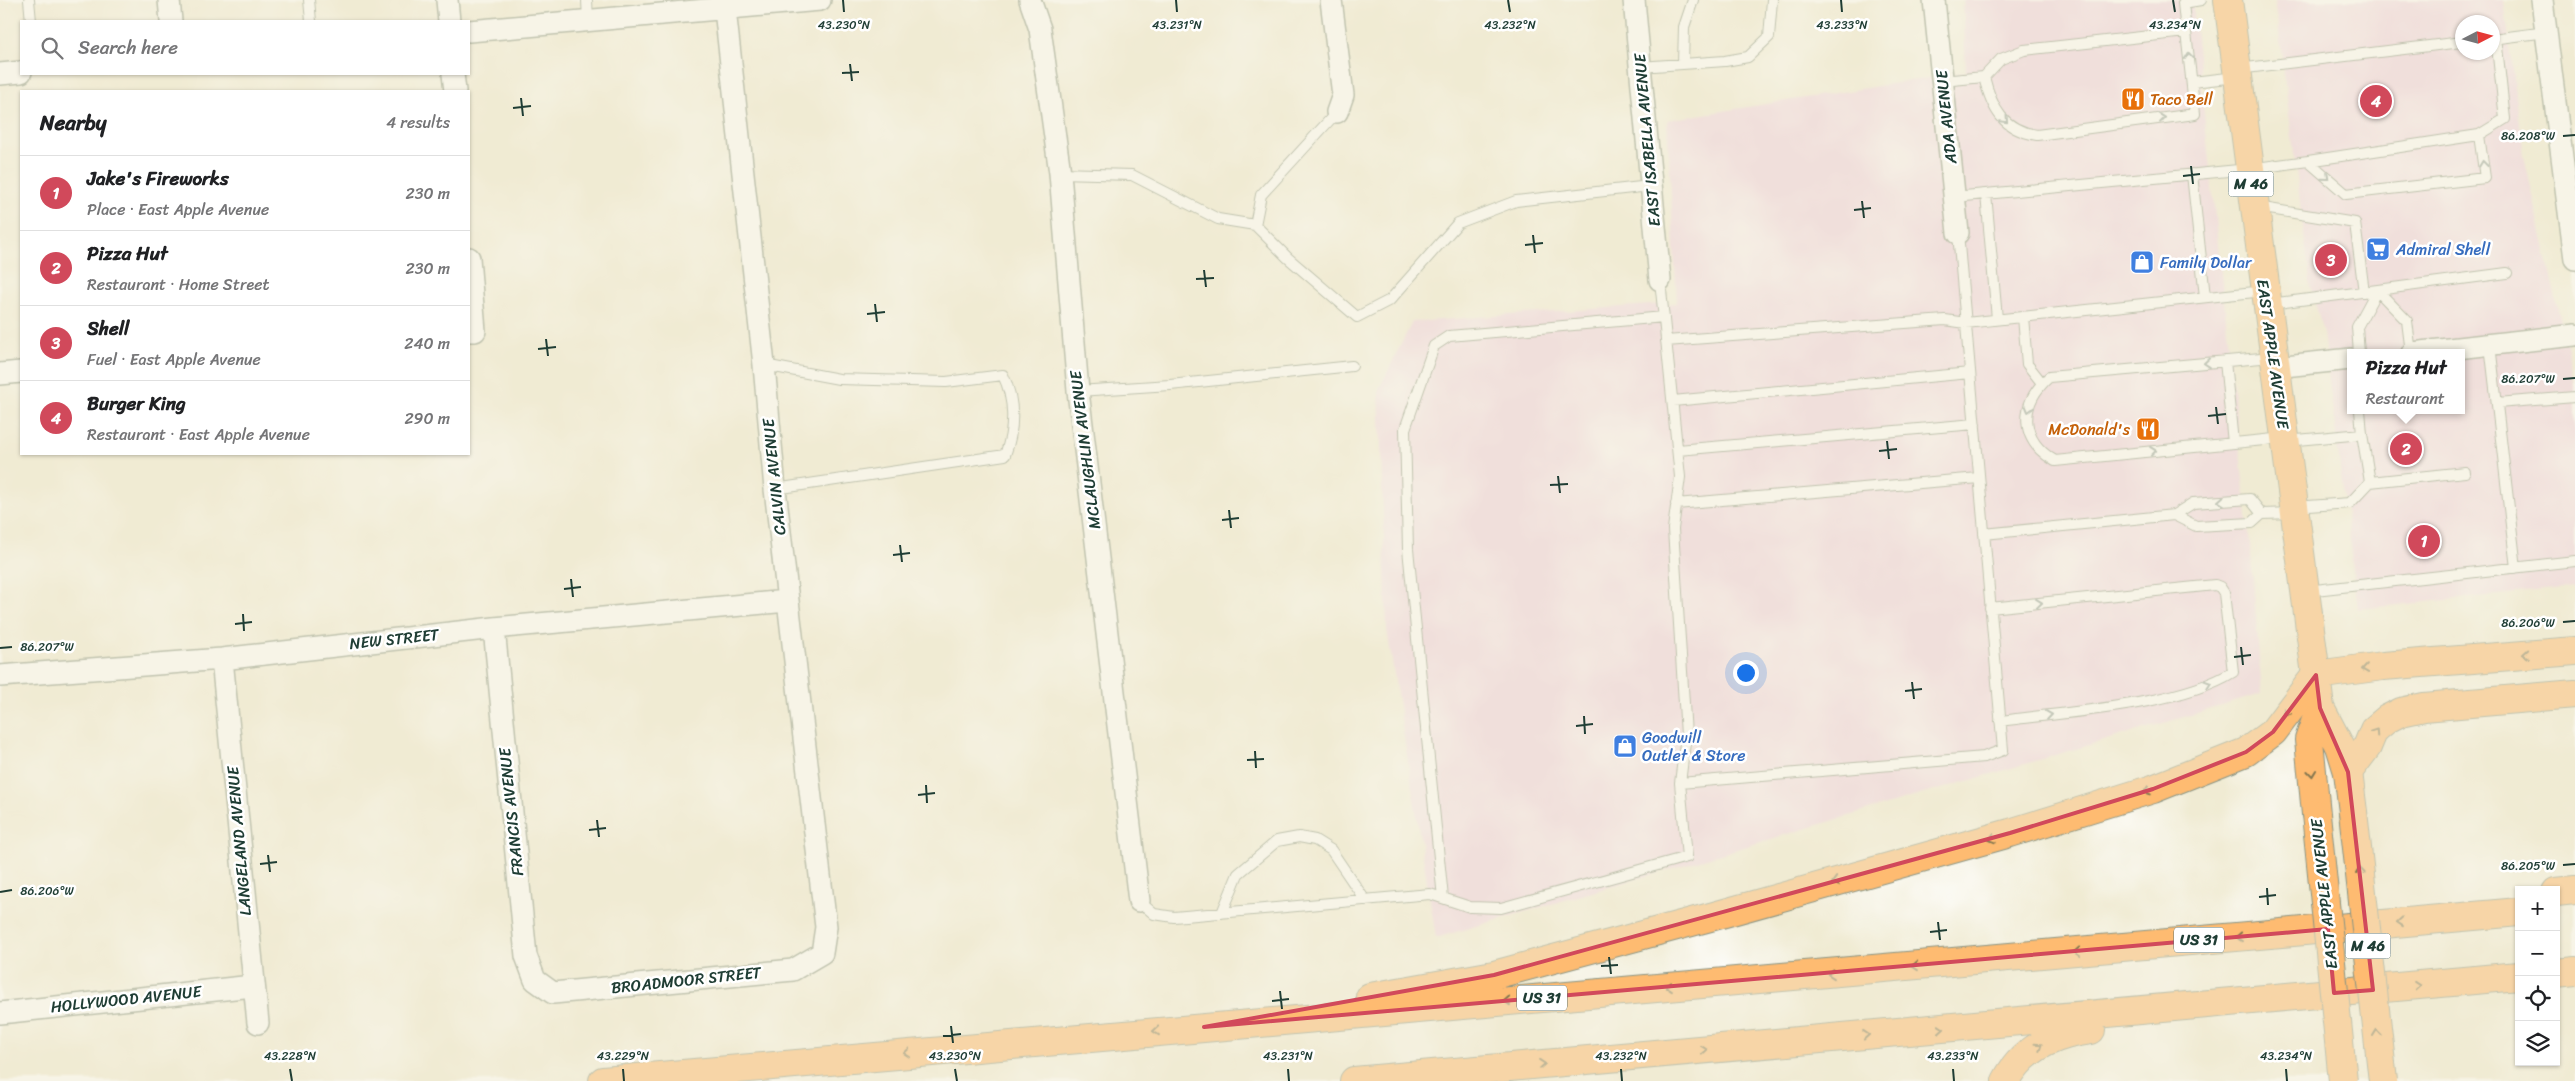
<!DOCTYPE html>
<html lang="en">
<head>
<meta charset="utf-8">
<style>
	body { margin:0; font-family:Sriracha,sans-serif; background:#f2f2f2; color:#202124 }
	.controls { position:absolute; right:15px; bottom:15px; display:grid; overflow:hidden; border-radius:0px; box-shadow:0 1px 4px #0004 }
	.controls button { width:45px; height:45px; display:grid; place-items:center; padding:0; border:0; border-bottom:1px solid #e0e0e0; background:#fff; color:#202124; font:25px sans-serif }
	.compass { position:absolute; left:2455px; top:15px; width:45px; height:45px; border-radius:50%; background:#fff; box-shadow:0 1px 4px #0004; rotate:84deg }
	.you { position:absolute; left:1745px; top:672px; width:18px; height:18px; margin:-12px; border:4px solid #fff; border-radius:50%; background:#1a73e8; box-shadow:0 0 0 8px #1a73e833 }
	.badge { display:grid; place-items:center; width:32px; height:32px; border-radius:50%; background:#d1495b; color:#fff; font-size:16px; font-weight:700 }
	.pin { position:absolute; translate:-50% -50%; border:2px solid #fff; box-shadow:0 1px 5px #0006 }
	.popup { position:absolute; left:2347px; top:349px; width:118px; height:65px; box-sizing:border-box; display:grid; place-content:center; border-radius:0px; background:#fff; filter:drop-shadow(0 1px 4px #0005); font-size:16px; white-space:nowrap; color:#757577 }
	.popup b { font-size:19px; color:#202124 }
	.popup::after { content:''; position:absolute; left:50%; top:100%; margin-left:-10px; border:10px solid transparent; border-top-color:#fff }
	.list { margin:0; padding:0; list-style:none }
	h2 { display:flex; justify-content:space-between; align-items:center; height:65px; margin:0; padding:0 20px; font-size:21px }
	h2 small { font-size:16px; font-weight:400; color:#757577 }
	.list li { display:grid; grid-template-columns:32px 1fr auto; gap:15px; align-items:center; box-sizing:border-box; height:75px; padding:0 20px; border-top:1px solid #e0e0e0 }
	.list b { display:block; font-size:19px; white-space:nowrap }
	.list p { margin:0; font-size:16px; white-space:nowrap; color:#757577 }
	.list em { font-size:16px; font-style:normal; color:#757577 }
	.icon { flex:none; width:28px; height:28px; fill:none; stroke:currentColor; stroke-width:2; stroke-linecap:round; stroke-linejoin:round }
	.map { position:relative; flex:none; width:2575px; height:1081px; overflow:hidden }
	.search { position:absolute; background:#fff; box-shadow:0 1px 4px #0004; left:20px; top:20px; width:450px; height:55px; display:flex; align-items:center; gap:12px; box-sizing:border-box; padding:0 18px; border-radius:0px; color:#757577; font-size:19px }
	.panel { position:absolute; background:#fff; box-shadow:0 1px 4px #0004; left:20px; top:90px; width:450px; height:365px; border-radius:0px }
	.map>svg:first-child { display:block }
	.built { fill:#f0d0e4; fill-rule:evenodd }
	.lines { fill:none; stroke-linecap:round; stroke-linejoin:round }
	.service-casing { stroke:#889484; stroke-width:12 }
	.minor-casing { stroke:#889484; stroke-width:24 }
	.primary-casing { stroke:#889484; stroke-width:30 }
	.trunk-casing { stroke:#889484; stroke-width:30 }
	.motorway-casing { stroke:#889484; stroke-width:30 }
	.service { stroke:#fff; stroke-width:10 }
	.minor { stroke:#fff; stroke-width:21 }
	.primary { stroke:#febb71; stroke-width:28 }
	.trunk { stroke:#febb71; stroke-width:28 }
	.motorway { stroke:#febb71; stroke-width:28 }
	.trunk-bridge-casing { stroke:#889484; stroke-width:30; stroke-linecap:butt }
	.trunk-bridge { stroke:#febb71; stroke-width:28 }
	.oneway { stroke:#8f9e9a }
	.oneway2 { stroke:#83764f }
	.marked { fill:none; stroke:#d1495b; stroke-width:4; stroke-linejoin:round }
	.ticks { fill:none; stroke:#1f3d34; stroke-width:2 }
	.labels { text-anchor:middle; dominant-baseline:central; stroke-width:5; stroke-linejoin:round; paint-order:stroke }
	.shield { fill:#fff; stroke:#627771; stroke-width:1 }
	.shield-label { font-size:15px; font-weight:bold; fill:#1f3d34 }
	.food-label { font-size:16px; fill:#c56008; stroke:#fff; text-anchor:start }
	.street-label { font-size:16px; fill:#1f3d34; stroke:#fff }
	.shop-label { font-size:16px; fill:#366cbe; stroke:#fff; text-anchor:start }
	.ticks-label { font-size:12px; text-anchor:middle; fill:#1f3d34; stroke:#fff; stroke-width:5; stroke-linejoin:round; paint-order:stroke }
</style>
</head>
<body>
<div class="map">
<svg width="2575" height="1081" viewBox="0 0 2575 1081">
	<rect width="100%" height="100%" fill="#fff"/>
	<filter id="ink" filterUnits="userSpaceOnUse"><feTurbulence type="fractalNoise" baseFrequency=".02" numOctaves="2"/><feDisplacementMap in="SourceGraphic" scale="10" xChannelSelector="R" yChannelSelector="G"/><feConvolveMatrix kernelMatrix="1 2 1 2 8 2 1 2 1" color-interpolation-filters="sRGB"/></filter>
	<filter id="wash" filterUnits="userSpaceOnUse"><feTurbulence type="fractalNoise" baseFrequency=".0096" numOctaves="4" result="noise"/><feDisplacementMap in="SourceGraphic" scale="20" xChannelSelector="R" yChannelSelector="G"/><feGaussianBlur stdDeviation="1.12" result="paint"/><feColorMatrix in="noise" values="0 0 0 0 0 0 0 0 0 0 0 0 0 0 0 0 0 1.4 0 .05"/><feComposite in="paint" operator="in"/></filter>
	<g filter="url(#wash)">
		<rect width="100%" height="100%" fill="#f0ebd3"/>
		<path class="built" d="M1963,0H2192L2251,555L2262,694L1436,938L1387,630L1379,389L1412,322L1677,303L1667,120L1966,72Z
			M2275,0H2504L2524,156L2575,385V587L2358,609L2323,333L2310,283ZM2462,22H2492V52H2462ZM2351,353H2461V410H2351Z"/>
	</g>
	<g filter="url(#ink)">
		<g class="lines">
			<g class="service-casing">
				<path id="service" d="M29,0L31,21
					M309,0L311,21
					M587,0L588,20
					M2492,39L2547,32
					M1683,64L1684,27L1693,0
					M1640,67L1725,61L1748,57L1769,37L1772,0
					M2238,69L2462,42
					M1984,77C1992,109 2003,130 2037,135L2195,114L2186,32
					M1942,81L1984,77L2001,59L2024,50L2186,32L2183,3L2201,0
					M2192,82L2237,77
					M1337,112L1261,195L1255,225L1288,258L1357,317L1390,300L1458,223L1516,201L1650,186
					M2308,161L2479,135L2505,119L2496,38
					M1060,173L1132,175L1218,219L1255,225
					M2192,174L2205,297
					M1986,194L1997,319
					M1954,197L2249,169L2308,161L2346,194L2485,178L2479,135
					M2257,207L2355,223L2364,292
					M2270,304L2507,273
					M2023,317L2027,364L2042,383
					M1666,341L1945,320L1966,323L2264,291
					M2490,345L2516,568
					M2359,353L2357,327L2377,290L2407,321L2411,353
					M2272,357L2049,377C2019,404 2019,440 2055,461L2284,438
					M2225,361L2233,443
					M764,365L839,379L946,382L1003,375C1015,400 1015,429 1005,455L775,489
					M1078,391L1170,385L1352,366
					M1673,401L1970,373
					M2497,403L2575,397
					M2360,410L2362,434
					M2286,441L2362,434L2370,482L2465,472
					M1678,450L1975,424
					M1676,504L1979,478
					M2294,507L2350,503L2370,482
					M2174,515L2196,526L2252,523L2262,514L2293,513
					M1984,534L2174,515L2193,503L2250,499L2262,514
					M2306,591L2575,561
					M1990,608L2215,585L2220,587L2224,593L2233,672C2179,706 2065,712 2000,721
					M1680,783L1984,757L2003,750L1958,233
					M1443,898L1408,549L1405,429L1434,346L1449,336L1664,317
					M1139,901L1154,914L1174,917L1430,894L1470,907L1501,908L1687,857L1680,783L1686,735L1673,529L1680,477L1660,280
					M1222,913L1238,874L1277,841L1299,837L1315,840L1331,850L1365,900"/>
			</g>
			<g class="minor-casing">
				<path id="minor" d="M169,0L171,21
					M447,0L449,21
					M1030,0L1040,29L1060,173L1078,391L1139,901
					M1331,0L1343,95L1337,112
					M1634,0L1660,280
					M1934,0L1958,233
					M2542,0L2575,259
					M469,31L820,0
					M0,74L21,72
					M453,74L455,91
					M469,258L475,331H469
					M2412,353L2575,335
					M2275,367L2351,359
					M0,374L21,372
					M494,628L526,956L535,980L553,993L793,970L822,953L826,927L775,489L764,365L724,0
					M222,659L258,1023
					M0,676L222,659L494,628L787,601
					M0,1013L253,986"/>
			</g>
			<g class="primary-casing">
				<path id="primary" d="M2228,0L2316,675"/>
			</g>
			<g class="trunk-casing">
				<path id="trunk" d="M2316,675L2320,708L2340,746L2348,772L2353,812
					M2316,814L2309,740L2320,708"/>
			</g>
			<g class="motorway-casing">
				<path id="motorway" d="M2348,772L2367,747L2374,730L2387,719L2401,712L2424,707L2575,694
					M2556,892L2575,890
					M2556,973L2575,971
					M1370,997L1494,975L1714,916L2010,833L2153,789L2246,752L2273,732L2316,675L2383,666L2575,651
					M603,1081L2519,912
					M1354,1081L2519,976
					M2006,1081C2023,1048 2056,1034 2091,1030"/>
			</g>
			<use href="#service" class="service"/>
			<use href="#minor" class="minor"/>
			<use href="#primary" class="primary"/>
			<use href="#trunk" class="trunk"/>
			<use href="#motorway" class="motorway"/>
			<g class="trunk-bridge-casing">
				<path id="trunk-bridge" d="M2353,812L2383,1081
					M2316,814L2343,1081"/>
			</g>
			<use href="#trunk-bridge" class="trunk-bridge"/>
		</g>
		<defs><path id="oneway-chevron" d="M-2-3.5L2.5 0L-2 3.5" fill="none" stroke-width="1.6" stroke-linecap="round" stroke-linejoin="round" transform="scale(1.25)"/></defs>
		<g class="oneway">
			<use href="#oneway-chevron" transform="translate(2189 56) rotate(-96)"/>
			<use href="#oneway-chevron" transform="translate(2162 118) rotate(-7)"/>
			<use href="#oneway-chevron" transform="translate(2005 120) rotate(47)"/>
			<use href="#oneway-chevron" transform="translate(2483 164) rotate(-97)"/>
			<use href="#oneway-chevron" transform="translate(2326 177) rotate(41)"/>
			<use href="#oneway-chevron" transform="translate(2207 363) rotate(175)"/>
			<use href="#oneway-chevron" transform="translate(2029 409) rotate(105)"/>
			<use href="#oneway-chevron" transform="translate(2153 451) rotate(-6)"/>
			<use href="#oneway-chevron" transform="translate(2221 501) rotate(176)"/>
			<use href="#oneway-chevron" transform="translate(2039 603) rotate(-6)"/>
			<use href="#oneway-chevron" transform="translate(2208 684) rotate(-19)"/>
			<use href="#oneway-chevron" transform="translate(2049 715) rotate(-8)"/>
		</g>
		<g class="oneway2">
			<use href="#oneway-chevron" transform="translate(2526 654) rotate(176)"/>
			<use href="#oneway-chevron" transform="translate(2365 669) rotate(172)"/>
			<use href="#oneway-chevron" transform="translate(2286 713) rotate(127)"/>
			<use href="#oneway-chevron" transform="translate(2375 732) rotate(-56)"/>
			<use href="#oneway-chevron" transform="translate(2312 773) rotate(84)"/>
			<use href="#oneway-chevron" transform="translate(2147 791) rotate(162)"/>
			<use href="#oneway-chevron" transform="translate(1992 839) rotate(164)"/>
			<use href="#oneway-chevron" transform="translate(2360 871) rotate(-96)"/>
			<use href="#oneway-chevron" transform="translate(1835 882) rotate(164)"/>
			<use href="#oneway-chevron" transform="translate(2400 922) rotate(175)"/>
			<use href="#oneway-chevron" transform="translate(2239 937) rotate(175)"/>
			<use href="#oneway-chevron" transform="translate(2077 952) rotate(175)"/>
			<use href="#oneway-chevron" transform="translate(1915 966) rotate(175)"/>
			<use href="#oneway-chevron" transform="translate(1831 974) rotate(175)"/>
			<use href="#oneway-chevron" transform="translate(2418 986) rotate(-5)"/>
			<use href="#oneway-chevron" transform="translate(1669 987) rotate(175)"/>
			<use href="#oneway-chevron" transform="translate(1507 1001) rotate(175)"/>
			<use href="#oneway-chevron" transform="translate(1941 1029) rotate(-5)"/>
			<use href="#oneway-chevron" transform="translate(1156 1031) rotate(175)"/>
			<use href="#oneway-chevron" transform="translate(2377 1033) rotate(-96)"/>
			<use href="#oneway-chevron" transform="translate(1866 1035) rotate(-5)"/>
			<use href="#oneway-chevron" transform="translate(2039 1046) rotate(-34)"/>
			<use href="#oneway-chevron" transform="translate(1704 1050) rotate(-5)"/>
			<use href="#oneway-chevron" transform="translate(907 1053) rotate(175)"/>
			<use href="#oneway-chevron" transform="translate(1542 1064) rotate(-5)"/>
		</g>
	</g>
	<path d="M0 0H2575V1081H0ZM2316,675L2320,708L2348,772L2373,990L2334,993L2328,929L1204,1027L1494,975L2010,833L2153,789L2246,752L2273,732Z" fill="#f0ebd3" fill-opacity=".55" fill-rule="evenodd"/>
	<path class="marked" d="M2316,675L2320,708L2348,772L2373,990L2334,993L2328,929L1204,1027L1494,975L2010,833L2153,789L2246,752L2273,732Z"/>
	<path class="ticks" d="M843,0L844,12M1176,0L1177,12M1508,0L1510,12M1841,0L1842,12M2173,0L2175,12M850,64L852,81M842,73L859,72M521,98L523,116M513,108L531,106M2563,136L2575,135M2191,166L2193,184M2183,176L2200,174M1862,201L1864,218M1854,210L1871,208M1533,235L1535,253M1525,245L1543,243M1204,270L1206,287M1196,279L1214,278M875,304L877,322M867,314L885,312M546,339L548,356M538,349L556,347M2563,379L2575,378M2216,407L2218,424M2208,416L2226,414M1887,441L1889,459M1879,451L1897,449M1558,476L1560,493M1550,485L1568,484M1229,510L1231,528M1222,520L1239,518M900,545L902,562M893,555L910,553M571,579L573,597M564,589L581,587M243,614L244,631M2563,622L2575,621M235,624L252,622M2241,647L2243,665M0,648L12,647M2234,657L2251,655M1912,682L1914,699M1905,691L1922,689M1584,716L1585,734M1576,726L1593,724M1255,751L1256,768M1247,760L1264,759M926,785L927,803M918,795L935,793M597,820L599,837M589,830L606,828M268,855L270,872M260,864L277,862M2563,865L2575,864M2267,888L2268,905M0,892L12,890M2259,897L2276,895M1938,922L1940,940M1930,932L1947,930M1609,957L1611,974M1601,966L1618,965M1280,991L1282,1009M1272,1001L1289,999M951,1026L953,1043M943,1036L961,1034M290,1069L292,1081M623,1069L624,1081M955,1069L957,1081M1288,1069L1289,1081M1621,1069L1622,1081M1953,1069L1954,1081M2286,1069L2287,1081"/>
	<defs>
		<g id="restaurant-square" transform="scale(1.25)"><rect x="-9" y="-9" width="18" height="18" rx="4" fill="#e8710a" stroke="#fff"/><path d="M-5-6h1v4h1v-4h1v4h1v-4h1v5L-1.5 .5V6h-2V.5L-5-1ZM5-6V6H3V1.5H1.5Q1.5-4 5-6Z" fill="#fff"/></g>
		<g id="supermarket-square" transform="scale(1.25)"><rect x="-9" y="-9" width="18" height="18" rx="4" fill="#3f7fe0" stroke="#fff"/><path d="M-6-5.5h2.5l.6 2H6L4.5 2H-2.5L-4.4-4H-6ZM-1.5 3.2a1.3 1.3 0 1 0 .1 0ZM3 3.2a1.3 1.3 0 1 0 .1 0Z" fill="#fff"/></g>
		<g id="shop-square" transform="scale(1.25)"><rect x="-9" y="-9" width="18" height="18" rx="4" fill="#3f7fe0" stroke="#fff"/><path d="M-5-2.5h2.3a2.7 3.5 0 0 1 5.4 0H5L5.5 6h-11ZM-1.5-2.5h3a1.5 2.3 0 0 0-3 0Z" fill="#fff"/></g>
	</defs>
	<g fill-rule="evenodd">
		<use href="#restaurant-square" x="2133" y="99"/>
		<use href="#supermarket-square" x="2378" y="249"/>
		<use href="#shop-square" x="2142" y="262"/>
		<use href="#restaurant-square" x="2148" y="429"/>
		<use href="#shop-square" x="1625" y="746"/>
	</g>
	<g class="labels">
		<g class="shield">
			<rect x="2228.5" y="171.5" width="45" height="25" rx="4"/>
			<rect x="2174" y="927.5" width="50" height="25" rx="4"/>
			<rect x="2345.5" y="933.5" width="45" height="25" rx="4"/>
			<rect x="1517" y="985.5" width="50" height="25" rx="4"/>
		</g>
		<g class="shield-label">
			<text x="2251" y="184">M 46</text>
			<text x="2199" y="940">US 31</text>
			<text x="2368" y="946">M 46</text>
			<text x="1542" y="998">US 31</text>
		</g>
		<g class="food-label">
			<text x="2150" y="99">Taco Bell</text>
			<text x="2130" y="429" text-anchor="end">McDonald's</text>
		</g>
		<g class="street-label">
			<text transform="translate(1946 117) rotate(-96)">ADA AVENUE</text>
			<text transform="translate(1647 140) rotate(-95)">EAST ISABELLA AVENUE</text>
			<text transform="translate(2273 354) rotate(82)">EAST APPLE AVENUE</text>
			<text transform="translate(1085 450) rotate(-97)">MCLAUGHLIN AVENUE</text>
			<text transform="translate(774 477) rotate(-96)">CALVIN AVENUE</text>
			<text transform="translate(394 639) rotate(-6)">NEW STREET</text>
			<text transform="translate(511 812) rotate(-96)">FRANCIS AVENUE</text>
			<text transform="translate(239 841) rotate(-95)">LANGELAND AVENUE</text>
			<text transform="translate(2324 894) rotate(-96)">EAST APPLE AVENUE</text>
			<text transform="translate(686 980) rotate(-6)">BROADMOOR STREET</text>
			<text transform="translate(126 999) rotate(-6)">HOLLYWOOD AVENUE</text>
		</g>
		<g class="shop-label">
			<text x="2396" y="249">Admiral Shell</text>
			<text x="2160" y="262">Family Dollar</text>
			<text x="1642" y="737">Goodwill<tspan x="1642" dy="18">Outlet &amp; Store</tspan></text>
		</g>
	</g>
	<g class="ticks-label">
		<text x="844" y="29">43.230°N</text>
		<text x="1177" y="29">43.231°N</text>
		<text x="1510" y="29">43.232°N</text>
		<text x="1842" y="29">43.233°N</text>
		<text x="2175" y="29">43.234°N</text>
		<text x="2528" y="140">86.208°W</text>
		<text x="2528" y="383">86.207°W</text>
		<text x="2528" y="627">86.206°W</text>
		<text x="47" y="651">86.207°W</text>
		<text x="2528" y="870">86.205°W</text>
		<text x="47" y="895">86.206°W</text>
		<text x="290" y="1060">43.228°N</text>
		<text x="623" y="1060">43.229°N</text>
		<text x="955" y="1060">43.230°N</text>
		<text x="1288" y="1060">43.231°N</text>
		<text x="1621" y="1060">43.232°N</text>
		<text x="1953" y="1060">43.233°N</text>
		<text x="2286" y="1060">43.234°N</text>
	</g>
</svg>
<div class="controls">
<button>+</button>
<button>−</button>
<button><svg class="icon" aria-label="locate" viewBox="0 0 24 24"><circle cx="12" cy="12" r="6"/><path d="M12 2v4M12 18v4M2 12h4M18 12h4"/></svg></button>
<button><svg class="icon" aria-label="layers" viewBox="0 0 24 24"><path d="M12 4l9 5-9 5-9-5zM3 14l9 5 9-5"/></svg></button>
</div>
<svg class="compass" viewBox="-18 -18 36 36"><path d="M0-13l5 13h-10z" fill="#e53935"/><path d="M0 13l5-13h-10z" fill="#757577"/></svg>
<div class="you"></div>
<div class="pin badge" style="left:2424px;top:541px">1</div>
<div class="pin badge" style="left:2406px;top:449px">2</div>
<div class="popup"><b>Pizza Hut</b>Restaurant</div>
<div class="pin badge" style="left:2331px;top:260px">3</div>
<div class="pin badge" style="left:2376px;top:101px">4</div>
<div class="search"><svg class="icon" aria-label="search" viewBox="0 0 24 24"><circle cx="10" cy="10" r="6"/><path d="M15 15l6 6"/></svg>Search here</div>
<section class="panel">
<h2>Nearby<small>4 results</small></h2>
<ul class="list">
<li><span class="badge">1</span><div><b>Jake's Fireworks</b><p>Place · East Apple Avenue</p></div><em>230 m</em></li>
<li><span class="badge">2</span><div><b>Pizza Hut</b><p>Restaurant · Home Street</p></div><em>230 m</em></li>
<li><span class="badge">3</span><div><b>Shell</b><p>Fuel · East Apple Avenue</p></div><em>240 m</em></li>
<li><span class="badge">4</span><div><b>Burger King</b><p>Restaurant · East Apple Avenue</p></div><em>290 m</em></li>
</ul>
</section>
</div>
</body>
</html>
